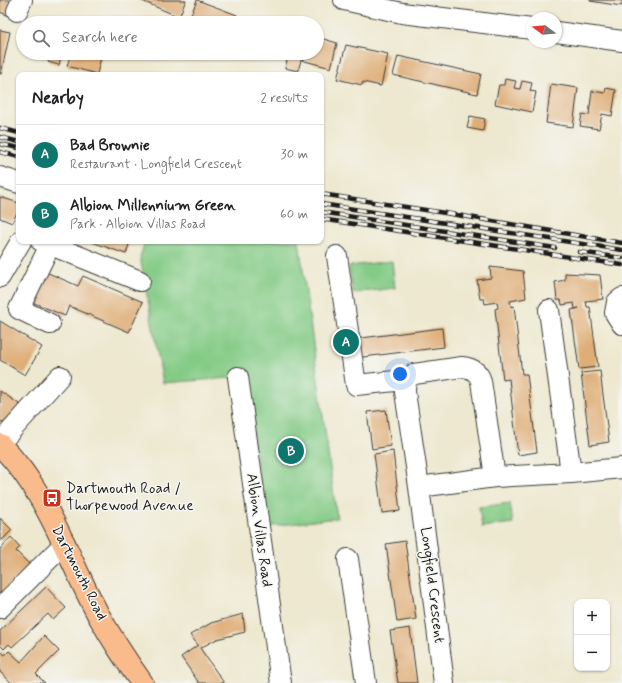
<!DOCTYPE html>
<html lang="en">
<head>
<meta charset="utf-8">
<style>
	body { margin:0; font-family:Mynerve,sans-serif; background:#f6f6f6; color:#202124 }
	.controls { position:absolute; right:12px; bottom:12px; display:grid; overflow:hidden; border-radius:8px; box-shadow:0 1px 3px #0004 }
	.controls button { width:36px; height:36px; display:grid; place-items:center; padding:0; border:0; border-bottom:1px solid #e0e0e0; background:#fff; color:#202124; font:20px sans-serif }
	.compass { position:absolute; left:526px; top:12px; width:36px; height:36px; border-radius:50%; background:#fff; box-shadow:0 1px 3px #0004; rotate:286deg }
	.you { position:absolute; left:400px; top:374px; width:14px; height:14px; margin:-10px; border:3px solid #fff; border-radius:50%; background:#1a73e8; box-shadow:0 0 0 6px #1a73e833 }
	.badge { display:grid; place-items:center; width:26px; height:26px; border-radius:50%; background:#0f766e; color:#fff; font-size:13px; font-weight:700 }
	.pin { position:absolute; translate:-50% -50%; border:2px solid #fff; box-shadow:0 1px 4px #0006 }
	.list { margin:0; padding:0; list-style:none }
	h2 { display:flex; justify-content:space-between; align-items:center; height:52px; margin:0; padding:0 16px; font-size:17px }
	h2 small { font-size:13px; font-weight:400; color:#757577 }
	.list li { display:grid; grid-template-columns:26px 1fr auto; gap:12px; align-items:center; box-sizing:border-box; height:60px; padding:0 16px; border-top:1px solid #e0e0e0 }
	.list b { display:block; font-size:15px; white-space:nowrap }
	.list p { margin:0; font-size:13px; white-space:nowrap; color:#757577 }
	.list em { font-size:13px; font-style:normal; color:#757577 }
	.icon { flex:none; width:22px; height:22px; fill:none; stroke:currentColor; stroke-width:2; stroke-linecap:round; stroke-linejoin:round }
	.map { position:relative; flex:none; width:622px; height:683px; overflow:hidden }
	.search { position:absolute; background:#fff; box-shadow:0 1px 3px #0004; left:16px; top:16px; width:308px; height:44px; display:flex; align-items:center; gap:10px; box-sizing:border-box; padding:0 14px; border-radius:22px; color:#757577; font-size:15px }
	.panel { position:absolute; background:#fff; box-shadow:0 1px 3px #0004; left:16px; top:72px; width:308px; height:172px; border-radius:8px }
	.map>svg:first-child { display:block }
	.green { fill:#84cb86; stroke:#507451 }
	.building { fill:#dfae78 }
	.lines { fill:none; stroke-linecap:round; stroke-linejoin:round }
	.minor-casing { stroke:#3b3b37; stroke-width:22 }
	.major-casing { stroke:#3b3b37; stroke-width:24 }
	.minor { stroke:#fff; stroke-width:20 }
	.major { stroke:#fabb8c; stroke-width:22 }
	.rail-casing { stroke:#1c1c1c; stroke-width:4.5 }
	.rail { stroke:#f6f6f2; stroke-width:3; stroke-dasharray:9; stroke-linecap:butt }
	.labels { text-anchor:middle; dominant-baseline:central; stroke-width:3; stroke-linejoin:round; paint-order:stroke }
	.poi-label { font-size:15px; fill:#1c1c1c; stroke:#f6f6f2; text-anchor:start }
	.street-label { font-size:15px; fill:#1c1c1c; stroke:#f6f6f2 }
</style>
</head>
<body>
<div class="map">
<svg width="622" height="683" viewBox="0 0 622 683">
	<rect width="100%" height="100%" fill="#f6f6f2"/>
	<filter id="ink" filterUnits="userSpaceOnUse"><feTurbulence type="fractalNoise" baseFrequency=".025" numOctaves="2"/><feDisplacementMap in="SourceGraphic" scale="8" xChannelSelector="R" yChannelSelector="G"/><feConvolveMatrix kernelMatrix="1 2 1 2 8 2 1 2 1" color-interpolation-filters="sRGB"/></filter>
	<filter id="wash" filterUnits="userSpaceOnUse"><feTurbulence type="fractalNoise" baseFrequency=".012" numOctaves="4" result="noise"/><feDisplacementMap in="SourceGraphic" scale="16" xChannelSelector="R" yChannelSelector="G"/><feGaussianBlur stdDeviation="0.9" result="paint"/><feColorMatrix in="noise" values="0 0 0 0 0 0 0 0 0 0 0 0 0 0 0 0 0 1.4 0 .05"/><feComposite in="paint" operator="in"/></filter>
	<g filter="url(#wash)">
		<rect width="100%" height="100%" fill="#ede8cf"/>
		<path class="green" d="M145,241H299L337,518L266,527L244,377L163,383L140,257Z
			M392,261L395,288L353,293L349,266Z
			M510,503L513,523L482,527L479,507Z"/>
		<g id="blocks">
			<path class="building" d="M0,0H13L7,15L0,12Z
				M140,0H186L179,17Z
				M197,0L237,15L233,23H184L186,19L189,20Z
				M590,0H622V6L590,1Z
				M0,30L10,32L1,74H0Z
				M317,37L337,43L331,68L301,60L298,71L285,68L289,53H317Z
				M346,45L388,54L381,86L363,82L362,85L337,79Z
				M51,53H62L59,65L48,62Z
				M71,53H102L97,74L67,66Z
				M398,56L481,74L477,94L393,75Z
				M505,79L516,81L514,88L520,89L522,81L532,83L530,91L536,92L532,112L495,104L499,85H504Z
				M551,84L578,88L573,127L546,123Z
				M606,88L616,90L612,116L602,114L599,129L580,126L582,114L589,115L592,91L605,93Z
				M470,116L485,119L483,131L467,128Z
				M0,197L19,203V208L12,223L0,218Z
				M89,241H130L126,254Z
				M490,267L523,271L526,298L510,301L511,307L514,306L522,374H527L537,452L518,455L509,379L503,380L495,309L498,308L497,302L485,304L484,299H480L477,280L491,278Z
				M46,272L78,286L83,276L143,302L129,332L69,306L65,316L32,302Z
				M565,273L600,275L603,299L586,301L587,307H590L598,367L579,369L571,310L579,308L575,309L574,303L562,305L561,300H557L555,282L565,280Z
				M0,321L42,347L25,375L0,360Z
				M442,328L444,347L355,358L353,339Z
				M600,371L609,442L590,445L581,373Z
				M0,391L22,406L8,426L0,421Z
				M386,410L391,446L372,449L367,412Z
				M393,451L400,511L382,513L374,454Z
				M0,518L12,530L0,542Z
				M11,537L20,547L16,551L30,565L0,594V549Z
				M405,541L416,619L397,622L386,544Z
				M46,587L66,608L53,620L48,614L12,647L9,644L4,649L0,645V631Z
				M243,614L245,632L217,639L200,648L224,683H199L181,657L198,645L190,635L211,623Z
				M410,628L417,683H398L390,631Z
				M44,636L59,651L36,674L45,683H12L0,672V651L5,655L9,651L21,662Z"/>
		</g>
	</g>
	<g filter="url(#ink)">
		<use href="#blocks" fill-opacity="0" stroke="#3b3b37" stroke-width="1"/>
		<g class="lines">
			<g class="minor-casing">
				<path id="minor" d="M344,0L402,13L532,29
					M17,11L22,0
					M556,32L622,41
					M0,177L19,183
					M41,241L140,281
					M337,256L356,385L395,381L405,384
					M0,277L21,241
					M622,298L617,302L615,313L622,324
					M549,310L571,473
					M50,324L19,309L50,245
					M238,377L281,683
					M0,443L60,376
					M419,487L495,477L571,473L622,468
					M348,559L366,683
					M0,608L65,543
					M444,683L419,487L405,392C405,384 406,378 414,374L462,367C472,368 478,371 481,381L495,477"/>
			</g>
			<g class="major-casing">
				<path id="major" d="M0,445C48,492 68,559 99,616C112,639 127,662 142,683"/>
			</g>
			<use href="#minor" class="minor"/>
			<use href="#major" class="major"/>
			<g class="rail-casing">
				<path id="rail" d="M0,128L19,133
					M0,137L19,142
					M0,144L19,148
					M0,152L19,157
					M321,194L445,213L622,243
					M321,204L622,250
					M321,212L555,248
					M321,219L622,265
					M579,252L622,258"/>
			</g>
			<use href="#rail" class="rail"/>
		</g>
	</g>
	<defs>
		<g id="bus-square" transform="scale(1)"><rect x="-9" y="-9" width="18" height="18" rx="4" fill="#c8321e" stroke="#f6f6f2"/><path d="M-5-6H5V4H4V6H2V4H-2V6H-4V4H-5ZM-3.5-4V0h7V-4ZM-3.5 1.2v1.5H-2V1.2ZM2 1.2v1.5H3.5V1.2Z" fill="#fff"/></g>
	</defs>
	<g fill-rule="evenodd">
		<use href="#bus-square" x="52" y="498"/>
	</g>
	<g class="labels">
		<g class="poi-label">
			<text x="66" y="489">Dartmouth Road /<tspan x="66" dy="17">Thorpewood Avenue</tspan></text>
		</g>
		<g class="street-label">
			<text transform="translate(259 530) rotate(82)">Albion Villas Road</text>
			<text transform="translate(79 573) rotate(63)">Dartmouth Road</text>
			<text transform="translate(432 585) rotate(83)">Longfield Crescent</text>
		</g>
	</g>
</svg>
<div class="controls">
<button>+</button>
<button>−</button>
</div>
<svg class="compass" viewBox="-18 -18 36 36"><path d="M0-13l5 13h-10z" fill="#e53935"/><path d="M0 13l5-13h-10z" fill="#757577"/></svg>
<div class="you"></div>
<div class="pin badge" style="left:346px;top:342px">A</div>
<div class="pin badge" style="left:291px;top:451px">B</div>
<div class="search"><svg class="icon" aria-label="search" viewBox="0 0 24 24"><circle cx="10" cy="10" r="6"/><path d="M15 15l6 6"/></svg>Search here</div>
<section class="panel">
<h2>Nearby<small>2 results</small></h2>
<ul class="list">
<li><span class="badge">A</span><div><b>Bad Brownie</b><p>Restaurant · Longfield Crescent</p></div><em>30 m</em></li>
<li><span class="badge">B</span><div><b>Albion Millennium Green</b><p>Park · Albion Villas Road</p></div><em>60 m</em></li>
</ul>
</section>
</div>
</body>
</html>
